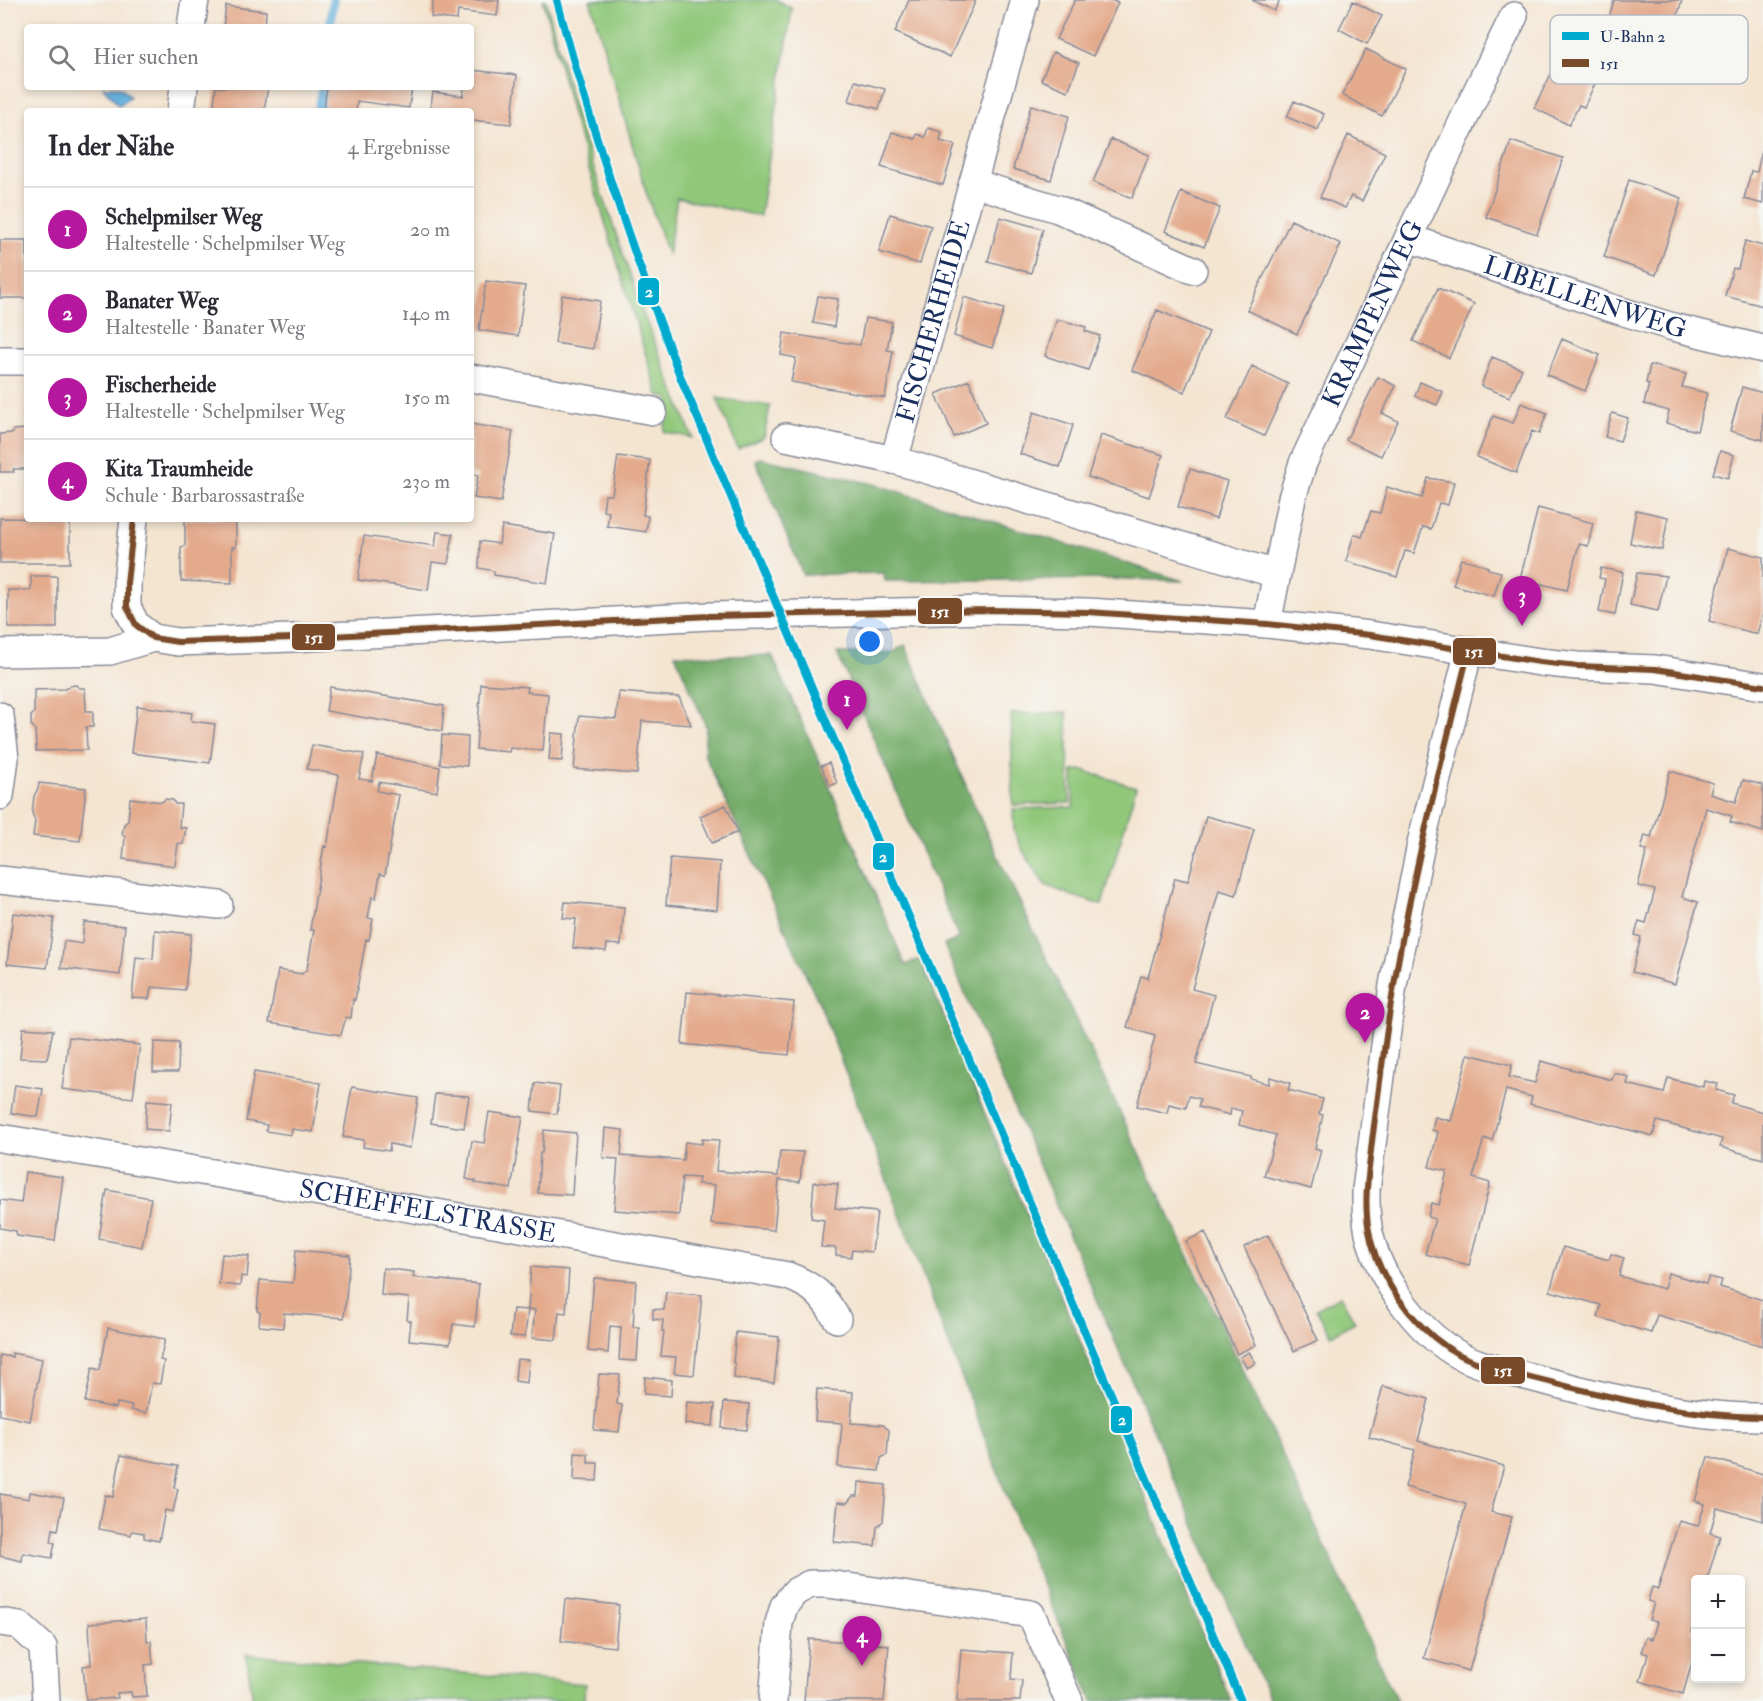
<!DOCTYPE html>
<html lang="de">
<head>
<meta charset="utf-8">
<style>
	body { margin:0; font-family:"IM FELL Double Pica",serif; background:#f2f2f3; color:#2b2b33 }
	.controls { position:absolute; right:18px; bottom:18px; display:grid; overflow:hidden; border-radius:6px; box-shadow:0 3px 9px #0003 }
	.controls button { width:54px; height:54px; display:grid; place-items:center; padding:0; border:0; border-bottom:2px solid #e1e1e2; background:#fff; color:#2b2b33; font:30px sans-serif }
	.you { position:absolute; left:870px; top:642px; width:21px; height:21px; margin:-15px; border:4px solid #fff; border-radius:50%; background:#1a73e8; box-shadow:0 0 0 9px #1a73e833 }
	.badge { display:grid; place-items:center; width:39px; height:39px; border-radius:50%; background:#b5179e; color:#fff; font-size:20px; font-weight:700 }
	.pin { position:absolute; translate:-50% -50px; filter:drop-shadow(0 2px 3px #0008) }
	.pin::after { content:''; position:absolute; top:32px; width:21px; height:18px; background:inherit; clip-path:polygon(0 0,100% 0,50% 100%) }
	.list { margin:0; padding:0; list-style:none }
	h2 { display:flex; justify-content:space-between; align-items:center; height:78px; margin:0; padding:0 24px; font-size:26px }
	h2 small { font-size:20px; font-weight:400; color:#7c7c81 }
	.list li { display:grid; grid-template-columns:39px 1fr auto; gap:18px; align-items:center; box-sizing:border-box; height:84px; padding:0 24px; border-top:2px solid #e1e1e2 }
	.list b { display:block; font-size:22px; white-space:nowrap }
	.list p { margin:0; font-size:20px; white-space:nowrap; color:#7c7c81 }
	.list em { font-size:20px; font-style:normal; color:#7c7c81 }
	.icon { flex:none; width:33px; height:33px; fill:none; stroke:currentColor; stroke-width:2; stroke-linecap:round; stroke-linejoin:round }
	.map { position:relative; flex:none; width:1763px; height:1701px; overflow:hidden }
	.search { position:absolute; background:#fff; box-shadow:0 3px 9px #0003; left:24px; top:24px; width:450px; height:66px; display:flex; align-items:center; gap:15px; box-sizing:border-box; padding:0 21px; border-radius:6px; color:#7c7c81; font-size:22px }
	.panel { position:absolute; background:#fff; box-shadow:0 3px 9px #0003; left:24px; top:108px; width:450px; height:414px; border-radius:6px }
	.map>svg:first-child { display:block }
	.green { fill:#90c779; stroke:#567b6c; stroke-width:1.5 }
	.forest { fill:#74ac69; stroke:#486e64; stroke-width:1.5 }
	.water { fill:#62afdc; stroke:#3e6f9d; stroke-width:1.5 }
	.lines { fill:none; stroke-linecap:round; stroke-linejoin:round }
	.stream { stroke:#62afdc; stroke-width:9 }
	.building { fill:#e4aa8c }
	.minor-casing { stroke:#888a98; stroke-width:30 }
	.minor { stroke:#fff; stroke-width:27 }
	.bus-1-casing { stroke:#f6f6f2; stroke-width:10 }
	.bus-1 { stroke:#7a4b2a; stroke-width:6 }
	.metro-1-casing { stroke:#f6f6f2; stroke-width:12 }
	.metro-1 { stroke:#00a9ce; stroke-width:8 }
	.labels { text-anchor:middle; dominant-baseline:central; stroke-width:4.5; stroke-linejoin:round; paint-order:stroke }
	.street-label { font-size:26px; fill:#1b2f5e; stroke:#f6f6f2 }
	.key { fill:#f6f6f2; stroke:#b4bac6; stroke-width:1.5 }
	.key-label { font-size:16px; fill:#1b2f5e }
	.line-badge { stroke:#f6f6f2; stroke-width:2 }
	.badge-label { font-size:16px; text-anchor:middle; font-weight:bold; fill:#fff }
</style>
</head>
<body>
<div class="map">
<svg width="1763" height="1701" viewBox="0 0 1763 1701">
	<rect width="100%" height="100%" fill="#f6f6f2"/>
	<filter id="ink" filterUnits="userSpaceOnUse"><feTurbulence type="fractalNoise" baseFrequency=".0167" numOctaves="2"/><feDisplacementMap in="SourceGraphic" scale="12" xChannelSelector="R" yChannelSelector="G"/><feConvolveMatrix kernelMatrix="1 2 1 2 8 2 1 2 1" color-interpolation-filters="sRGB"/></filter>
	<filter id="wash" filterUnits="userSpaceOnUse"><feTurbulence type="fractalNoise" baseFrequency=".008" numOctaves="4" result="noise"/><feDisplacementMap in="SourceGraphic" scale="24" xChannelSelector="R" yChannelSelector="G"/><feGaussianBlur stdDeviation="1.35" result="paint"/><feColorMatrix in="noise" values="0 0 0 0 0 0 0 0 0 0 0 0 0 0 0 0 0 1.4 0 .05"/><feComposite in="paint" operator="in"/></filter>
	<g filter="url(#wash)">
		<rect width="100%" height="100%" fill="#f4e5d1"/>
		<path class="green" d="M543,0H546L574,108L593,166L644,316L693,438L664,432L668,398L658,395L572,114Z
			M590,0H777L792,9L760,216L677,198L668,256L646,192Z
			M717,398L770,406L764,437L738,449Z
			M1067,712L1070,803L1013,805L1011,714Z
			M1081,770L1136,787L1102,905L1073,896L1045,885L1024,853L1014,831L1013,809L1073,807V771Z
			M1340,1296L1355,1322L1331,1335L1316,1309Z
			M246,1654L585,1684L584,1701H253Z"/>
		<path class="forest" d="M760,458L878,485L1183,581L1130,579L885,581L884,573L803,575L755,460Z
			M905,645L984,827L1259,1404L1397,1701H1270L944,945L959,938L837,653L893,652Z
			M675,654L727,656L772,655L812,745L905,965L920,959L1231,1701H1092L1020,1531L820,1005L704,754L706,726Z"/>
		<path class="water" d="M103,87H121L130,97L119,106Z"/>
		<g class="lines">
			<path class="stream" d="M330,27L333,0
				M318,111L322,87"/>
		</g>
		<g id="blocks">
			<path class="building" d="M433,0H499L497,16L458,11L457,20L431,17Z
				M909,0H976L950,57L895,32Z
				M1075,0H1111L1118,3L1093,56L1056,39Z
				M1252,0H1280L1274,11Z
				M1614,0H1682L1672,34L1609,18Z
				M1353,1L1382,16L1367,44L1339,29Z
				M226,6L266,11L265,27H223Z
				M1366,49L1406,69L1382,116L1342,95Z
				M1053,52L1079,63L1068,91L1041,80Z
				M1565,56L1600,73L1584,107L1579,105L1569,125L1534,108L1553,70L1557,72Z
				M471,70L517,75L511,124L471,120V111H430L433,92L463,96L464,87H471Z
				M855,81L885,89L879,109L849,101Z
				M216,87H268L264,111H213Z
				M327,87H412L409,108L357,101L356,111L324,108Z
				M1294,101L1324,114L1318,130L1287,117Z
				M1031,105L1069,116L1051,180L1013,169Z
				M928,128L942,132L940,141L955,145L943,185L881,167L892,132L915,139L917,134L925,137Z
				M1348,135L1385,153L1362,201L1351,196L1345,208L1320,197Z
				M1111,139L1149,155L1132,198L1093,182Z
				M1511,141L1563,158L1537,234L1486,217Z
				M1762,150H1763V204L1744,199L1751,171L1757,172Z
				M1629,180L1682,198L1656,275L1604,257Z
				M1181,192L1220,208L1204,247L1165,231Z
				M890,214L931,226L920,264L879,252Z
				M1000,217L1043,229L1031,273L988,261Z
				M1291,220L1341,244L1297,334L1247,310Z
				M0,240H27V298H0Z
				M1745,241L1763,246V306L1725,296L1733,268L1738,269Z
				M486,281L525,286L518,336L479,330Z
				M1438,288L1474,304L1449,358L1413,341Z
				M562,295L600,301L593,349L555,343Z
				M818,296L838,299L834,327L813,323Z
				M964,297L1004,309L992,348L954,336Z
				M1157,310L1209,332L1184,392L1132,370Z
				M865,318L892,322L887,350L893,351L885,398L791,382L796,358L781,355L784,333L860,345Z
				M1057,319L1086,327L1085,331L1100,336L1088,370L1045,356Z
				M1562,339L1600,355L1585,391L1547,375Z
				M1492,357L1522,369L1510,397L1481,386Z
				M1650,365L1686,374L1682,387L1707,393L1697,431L1666,423L1669,411L1644,404L1649,384L1646,383Z
				M1252,366L1288,384L1264,436L1227,419Z
				M1378,377L1396,386L1382,413L1398,421L1381,456L1346,440Z
				M969,380L986,423L954,437L936,394Z
				M1420,382L1443,392L1437,405L1415,396Z
				M1742,387L1763,393V440L1730,431Z
				M1521,403L1547,413L1539,434L1532,431L1516,473L1477,457L1493,416L1513,423Z
				M1034,412L1073,425L1060,467L1020,454Z
				M1612,413L1628,418L1620,441L1605,437Z
				M471,424L513,431L501,502L474,498L478,475L471,474Z
				M27,429V469H13L14,472H0V434L13,433V430Z
				M1101,435L1163,455L1149,497L1088,477Z
				M1720,451L1734,455L1728,478L1713,474Z
				M618,456L650,460L643,515L648,516L646,532L607,526L609,512L603,511L605,495H612Z
				M1190,469L1227,481L1216,519L1178,507Z
				M1428,478L1454,482L1448,505L1439,503L1431,529L1423,527L1414,553L1405,551L1397,577L1346,561L1354,534L1362,537L1371,511L1380,513L1387,487L1422,498Z
				M1538,508L1593,523L1588,546L1579,544L1567,590L1520,579Z
				M1636,510L1668,517L1662,550L1630,543Z
				M0,518L70,519V563H0Z
				M185,519H236V547H232V583L181,581V547L185,546Z
				M502,526L555,534L547,583L494,575V571L479,568L480,541L499,544Z
				M437,532L453,534L448,564L432,562L428,590L358,580L364,536L435,546Z
				M1728,548L1763,557V613L1757,634L1709,621Z
				M1461,559L1475,562L1488,567V569L1501,572L1494,596L1453,585Z
				M1601,568L1623,572L1615,615L1599,612L1605,579L1599,578Z
				M1637,573L1666,576L1658,611L1630,605Z
				M31,576H57V628H8V590H31Z
				M481,684L528,687L527,692L548,694L543,751L510,748L509,752L476,749Z
				M76,685L79,688H85L86,711H93V727H86L87,750L36,751L35,729L31,725V716L34,713V690L65,689L69,686Z
				M330,687L444,706L442,731L326,711Z
				M619,692L679,697L691,725L642,721L637,774L574,769L579,716L616,719Z
				M137,706L192,713L191,721L215,724L210,763L131,753Z
				M551,733L564,734L562,761L549,760Z
				M442,735L468,737L467,766L440,764Z
				M312,745L364,754L359,779L372,781L377,755L440,767L437,792L379,782L377,791L399,795L385,875L380,874L376,898L372,897L368,918L373,919L369,940L366,939L355,1000L353,999L351,1018L346,1017L341,1035L269,1023L278,970L302,974L307,969L314,930H310L324,846L327,847L339,775L307,769Z
				M829,763L837,783L830,786L821,766Z
				M1670,771L1713,783L1710,794L1736,802L1743,780L1763,785V832L1730,822L1732,816L1706,808L1682,897L1698,902L1675,984L1632,972L1641,937L1635,935L1639,921L1646,923L1655,890L1638,886L1647,850L1641,849L1645,835L1651,837Z
				M39,783L86,788L80,841L33,836L35,821L32,813L34,796L38,789Z
				M130,798L162,802L165,799L173,800L175,804H181L179,827L186,828L183,844L178,843L175,866L123,859L125,837L122,834L124,824L128,821Z
				M726,805L738,832L712,843L700,816Z
				M1206,816L1254,829L1236,895L1219,890L1192,989L1214,995L1196,1064L1251,1077V1079L1269,1084L1270,1077L1290,1083L1288,1090L1323,1099L1319,1114L1323,1115L1315,1148L1321,1150L1311,1189L1264,1176L1276,1135L1239,1125L1242,1111L1231,1108L1230,1115L1198,1107L1200,1099L1189,1096L1186,1108L1169,1104L1167,1113L1137,1106L1155,1036L1127,1027L1141,976L1148,978L1175,878L1188,881Z
				M670,858L720,862L717,910L666,905Z
				M565,902L624,907L621,945L607,944L606,951L573,948L576,919L563,918Z
				M13,913L54,918L47,968L7,964Z
				M84,922L125,926L120,975L61,968L64,941L82,944Z
				M155,930L191,934L185,990L151,987L149,999L132,998L136,957L153,959Z
				M687,992L794,1002L789,1055L682,1044Z
				M23,1028L53,1030L47,1059L20,1058Z
				M69,1037L140,1045L133,1098L62,1089Z
				M154,1042L179,1043L178,1072H153Z
				M1468,1054L1512,1065L1509,1077L1535,1083L1541,1061L1612,1080L1614,1073L1629,1077L1627,1084L1664,1093L1668,1078L1703,1087L1704,1081L1718,1084L1716,1090L1734,1095L1731,1103L1763,1112V1159L1720,1147L1722,1139L1657,1121L1653,1136L1530,1104L1532,1097L1506,1090L1492,1141L1484,1138L1473,1178L1490,1183L1469,1265L1425,1254L1435,1219L1428,1217L1431,1203L1439,1205L1447,1171L1429,1167L1438,1132L1432,1130L1435,1117L1451,1121Z
				M254,1072L321,1083L313,1132L292,1129L291,1135L266,1131L267,1125L246,1121Z
				M535,1083L560,1086L557,1114L532,1111Z
				M15,1085L43,1089L38,1117L11,1113Z
				M352,1087L418,1098L410,1148L390,1144L389,1151L363,1147L364,1140L343,1137Z
				M435,1094L469,1096L464,1128L431,1123Z
				M147,1100L172,1102L169,1131L145,1129Z
				M489,1112L523,1117L511,1189L475,1183L476,1181L466,1179L472,1141L484,1143Z
				M605,1128L623,1130L621,1156L683,1160L685,1142L702,1144V1139L719,1140L716,1171L778,1176L780,1151L803,1152L800,1182L779,1180L774,1230L711,1224L715,1185L698,1184L699,1178L682,1177L679,1215L614,1210L618,1159L603,1158Z
				M544,1130L576,1133L572,1195L538,1193L540,1153H542Z
				M25,1172L63,1177L55,1241L17,1236L16,1231L0,1228V1200L21,1203Z
				M814,1182L838,1184L835,1208L877,1212L872,1252L852,1250L851,1257L836,1255V1248L821,1247L824,1220L811,1218Z
				M107,1190L151,1198L142,1247L99,1239Z
				M1205,1232L1256,1345L1237,1354L1186,1241Z
				M1268,1235L1318,1340L1294,1351L1244,1247Z
				M1563,1247L1609,1260L1611,1254L1624,1258L1619,1276L1664,1289L1668,1273L1706,1284L1709,1277L1722,1280L1720,1287L1763,1300V1346L1657,1315L1651,1333L1598,1317L1601,1305L1550,1291Z
				M296,1250L350,1255L344,1318L284,1313L283,1328L259,1326L260,1312L257,1311L260,1280L293,1283Z
				M222,1254L249,1256L247,1277L241,1276L240,1286L219,1284Z
				M531,1267L569,1270L566,1313L559,1312L556,1340L532,1338L535,1310L528,1309Z
				M383,1268L414,1272L413,1277L479,1284L475,1327L453,1324L450,1344L409,1340L411,1321L407,1320L409,1298L381,1295Z
				M594,1278L636,1281L633,1327H639L637,1361L619,1360L621,1327L610,1326L608,1353L588,1351Z
				M666,1292L702,1295L694,1375L674,1373L676,1357L661,1356L664,1331H662L663,1320L653,1319V1309L664,1310Z
				M513,1309L528,1310L525,1337L510,1336Z
				M108,1328L165,1339L160,1360L164,1361L160,1384L152,1383L146,1413L131,1410L132,1406L117,1403L116,1408L85,1402L92,1368L100,1370Z
				M736,1332L779,1337L774,1383L734,1378L735,1363H733Z
				M1249,1352L1256,1363L1247,1368L1240,1357Z
				M12,1353L42,1359L30,1421L0,1415V1355L12,1357Z
				M517,1359L529,1360L527,1383L515,1381Z
				M599,1374L620,1375L617,1404L622,1405L619,1432L594,1430Z
				M645,1377L672,1380L671,1396L644,1394Z
				M1383,1386L1429,1399L1418,1441L1504,1466L1491,1512L1512,1517L1469,1671L1424,1658L1466,1504L1405,1487L1415,1450L1369,1437Z
				M817,1389L853,1392L851,1423L883,1425L889,1430L887,1455L881,1458L879,1471L838,1467L842,1423L815,1421Z
				M687,1402L715,1404L713,1426L685,1424Z
				M724,1402L749,1404L747,1430L722,1428Z
				M575,1453L588,1454V1463H598L597,1481L574,1480Z
				M121,1455L178,1466L174,1488L178,1489L173,1512L165,1510L159,1541L144,1538V1533L132,1531L131,1535L99,1529L105,1495L113,1497Z
				M1708,1457L1763,1474V1521L1717,1508L1710,1533L1720,1536L1707,1580H1695V1620L1692,1632L1695,1633V1652L1683,1694L1640,1681L1648,1654L1641,1652L1646,1637L1652,1639L1657,1622L1649,1620L1654,1603L1648,1601L1652,1587L1658,1589L1679,1521L1698,1526L1705,1504L1695,1501Z
				M859,1482L886,1485L883,1521L877,1527L875,1546L834,1542L838,1502L847,1503L853,1496H858Z
				M30,1492L64,1498L58,1530L53,1529L51,1542L55,1543L52,1558L23,1553L22,1561L0,1556V1494L29,1499Z
				M565,1599L619,1605L615,1647L561,1641Z
				M146,1619L147,1641H151L153,1664L145,1665L147,1696L132,1697L131,1692L117,1693L118,1698L86,1700L83,1666L91,1665L89,1623Z
				M809,1639L889,1645L884,1701H804Z
				M961,1649L1013,1653L1011,1679L1022,1680L1020,1701H957Z"/>
		</g>
	</g>
	<g filter="url(#ink)">
		<use href="#blocks" fill-opacity="0" stroke="#888a98" stroke-width="1.5"/>
		<g class="lines">
			<g class="minor-casing">
				<g id="minor">
					<path d="M191,27L195,0"/>
					<path d="M181,111L184,87"/>
					<path d="M973,183L1058,209L1193,270"/>
					<path id="s1" d="M1409,238L1605,306L1673,327L1763,349"/>
					<path d="M0,361H27"/>
					<path d="M471,378L653,411"/>
					<path d="M786,437L894,460L1276,574"/>
					<path id="s2" d="M894,460L1025,0"/>
					<path d="M134,519L127,583V607L136,625L153,638L178,642L293,638L710,616L990,610L1088,612L1267,624L1370,635L1540,662L1577,666L1655,669L1763,686"/>
					<path id="s3" d="M1267,624L1292,498L1303,463L1477,91L1514,16"/>
					<path d="M1469,650L1422,839L1393,985L1366,1190C1366,1209 1366,1226 1372,1244C1384,1285 1422,1336 1461,1356C1481,1366 1504,1371 1526,1376C1549,1382 1573,1388 1596,1394C1652,1406 1706,1418 1763,1417"/>
					<path d="M0,653L110,651L153,638"/>
					<path d="M0,716L5,758L0,796"/>
					<path d="M0,880L219,905"/>
					<path id="s4" d="M0,1138L225,1175L788,1276C814,1286 823,1295 837,1319"/>
					<path d="M0,1622L19,1625L43,1647L46,1701"/>
					<path d="M773,1701L779,1623L784,1606L795,1592L810,1584H828L1031,1614L1069,1701"/>
				</g>
			</g>
			<use href="#minor" class="minor"/>
			<g class="bus-1-casing">
				<path id="bus-1" d="M134,519L127,583V607L136,625L153,638L178,642L293,638L710,616L990,610L1088,612L1267,624L1370,635L1540,662L1577,666L1655,669L1763,686
					M1469,650C1436,783 1402,915 1384,1051C1380,1081 1376,1111 1372,1141C1369,1171 1363,1201 1369,1231C1377,1276 1410,1322 1448,1348C1475,1366 1507,1371 1538,1379C1612,1398 1686,1416 1763,1417"/>
			</g>
			<use href="#bus-1" class="bus-1"/>
			<g class="metro-1-casing">
				<path id="metro-1" d="M557,0C591,130 634,256 682,381L1241,1701"/>
			</g>
			<use href="#metro-1" class="metro-1"/>
		</g>
	</g>
	<g class="labels">
		<g class="street-label">
			<text stroke="none"><textPath href="#s1" startOffset="186">LIBELLENWEG</textPath></text>
			<text stroke="none"><textPath href="#s3" startOffset="330">KRAMPENWEG</textPath></text>
			<text stroke="none"><textPath href="#s2" startOffset="144">FISCHERHEIDE</textPath></text>
			<text stroke="none"><textPath href="#s4" startOffset="434">SCHEFFELSTRASSE</textPath></text>
		</g>
	</g>
	<rect x="1550" y="15" width="198" height="69" rx="9" class="key"/>
	<rect x="1562" y="32" width="27" height="8" fill="#00a9ce"/>
	<rect x="1562" y="59" width="27" height="8" fill="#7a4b2a"/>
	<g class="key-label">
		<text x="1600" y="42">U-Bahn 2</text>
		<text x="1600" y="69">151</text>
	</g>
	<g class="line-badge">
		<rect x="637" y="277" width="23" height="29" rx="6" fill="#00a9ce"/>
		<rect x="917" y="597" width="46" height="28" rx="6" fill="#7a4b2a"/>
		<rect x="291" y="623" width="45" height="28" rx="6" fill="#7a4b2a"/>
		<rect x="1452" y="637" width="45" height="29" rx="6" fill="#7a4b2a"/>
		<rect x="872" y="842" width="23" height="29" rx="6" fill="#00a9ce"/>
		<rect x="1480" y="1356" width="46" height="29" rx="6" fill="#7a4b2a"/>
		<rect x="1110" y="1405" width="23" height="29" rx="6" fill="#00a9ce"/>
	</g>
	<g class="badge-label">
		<text x="649" y="297">2</text>
		<text x="940" y="617">151</text>
		<text x="314" y="643">151</text>
		<text x="1474" y="657">151</text>
		<text x="883" y="862">2</text>
		<text x="1503" y="1376">151</text>
		<text x="1122" y="1425">2</text>
	</g>
</svg>
<div class="controls">
<button>+</button>
<button>−</button>
</div>
<div class="you"></div>
<div class="pin badge" style="left:847px;top:730px">1</div>
<div class="pin badge" style="left:1365px;top:1043px">2</div>
<div class="pin badge" style="left:1522px;top:626px">3</div>
<div class="pin badge" style="left:862px;top:1666px">4</div>
<div class="search"><svg class="icon" aria-label="search" viewBox="0 0 24 24"><circle cx="10" cy="10" r="6"/><path d="M15 15l6 6"/></svg>Hier suchen</div>
<section class="panel">
<h2>In der Nähe<small>4 Ergebnisse</small></h2>
<ul class="list">
<li><span class="badge">1</span><div><b>Schelpmilser Weg</b><p>Haltestelle · Schelpmilser Weg</p></div><em>20 m</em></li>
<li><span class="badge">2</span><div><b>Banater Weg</b><p>Haltestelle · Banater Weg</p></div><em>140 m</em></li>
<li><span class="badge">3</span><div><b>Fischerheide</b><p>Haltestelle · Schelpmilser Weg</p></div><em>150 m</em></li>
<li><span class="badge">4</span><div><b>Kita Traumheide</b><p>Schule · Barbarossastraße</p></div><em>230 m</em></li>
</ul>
</section>
</div>
</body>
</html>
